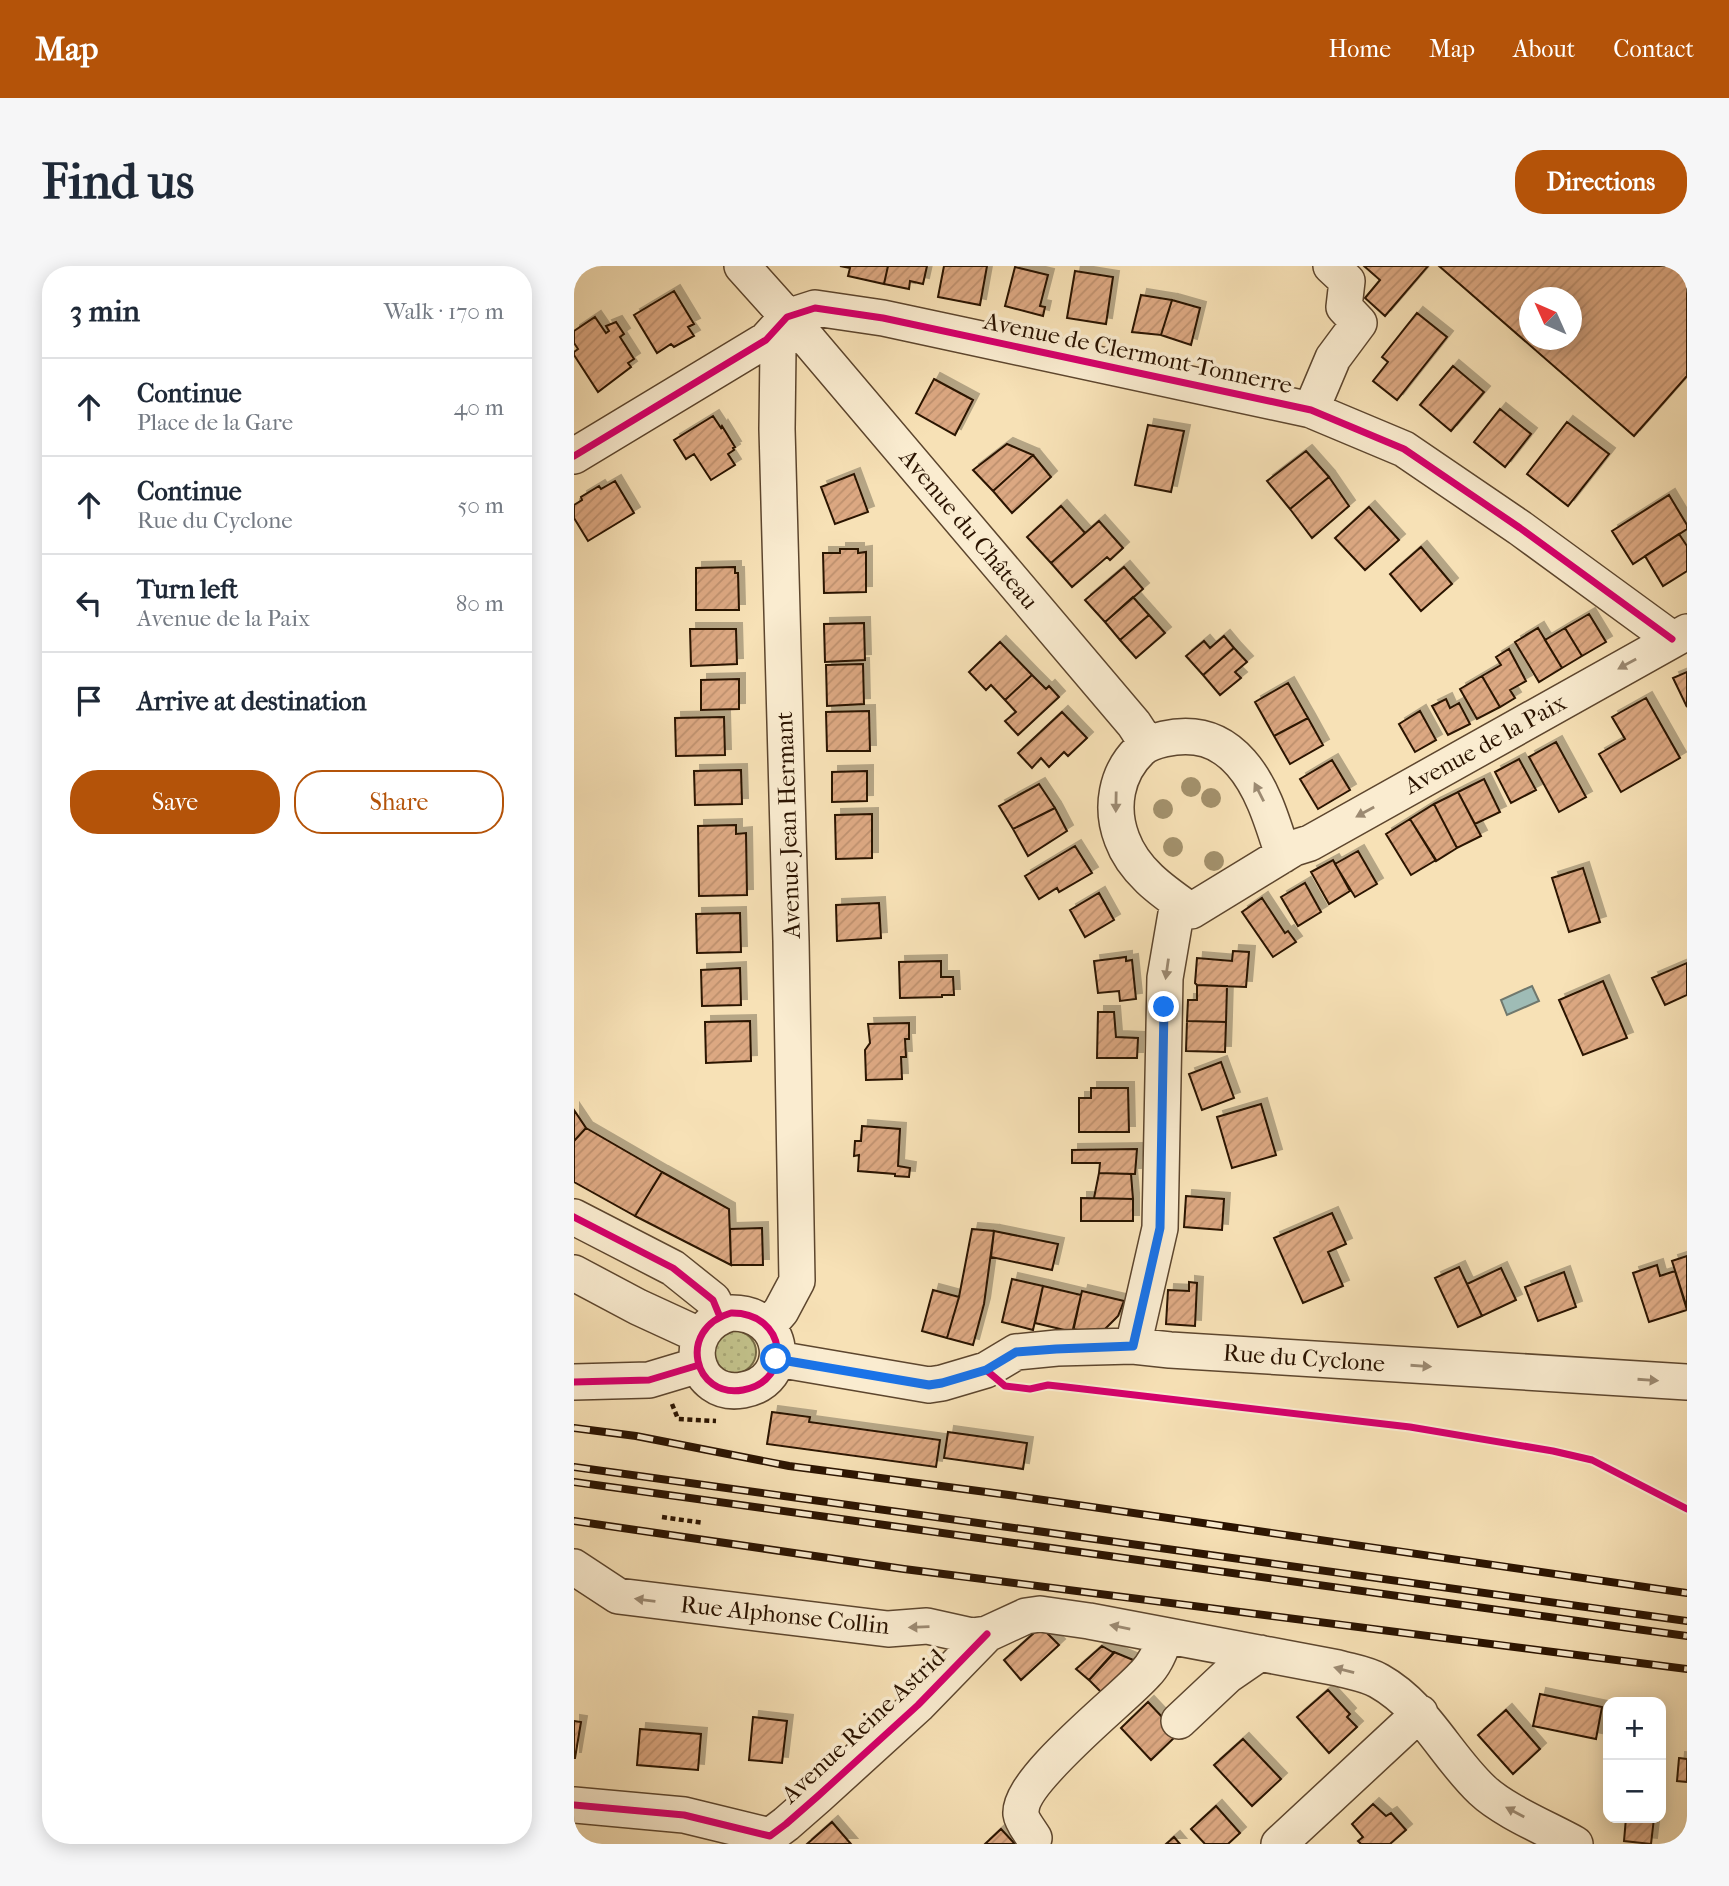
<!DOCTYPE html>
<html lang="en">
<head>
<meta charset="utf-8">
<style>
	body { margin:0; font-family:"IM FELL French Canon",serif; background:#f6f6f7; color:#1f2937 }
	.controls { position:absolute; right:21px; bottom:21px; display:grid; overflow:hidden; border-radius:14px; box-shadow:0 4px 18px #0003 }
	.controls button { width:63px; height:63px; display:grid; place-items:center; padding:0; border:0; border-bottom:2px solid #e0e1e3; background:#fff; color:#1f2937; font:35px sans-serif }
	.compass { position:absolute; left:945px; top:21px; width:63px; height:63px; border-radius:50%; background:#fff; box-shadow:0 4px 18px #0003; rotate:315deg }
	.stop { position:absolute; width:21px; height:21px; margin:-16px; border:5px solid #1a73e8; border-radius:50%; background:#fff }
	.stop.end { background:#1a73e8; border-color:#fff; box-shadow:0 2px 7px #0008 }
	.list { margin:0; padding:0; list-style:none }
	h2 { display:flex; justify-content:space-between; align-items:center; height:91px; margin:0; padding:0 28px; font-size:30px }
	h2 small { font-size:23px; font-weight:400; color:#747a83 }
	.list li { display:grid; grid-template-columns:46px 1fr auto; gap:21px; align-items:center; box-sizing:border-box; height:98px; padding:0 28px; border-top:2px solid #e0e1e3 }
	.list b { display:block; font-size:26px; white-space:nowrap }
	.list p { margin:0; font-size:23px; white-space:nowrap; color:#747a83 }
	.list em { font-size:23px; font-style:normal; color:#747a83 }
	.actions { display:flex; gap:14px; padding:21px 28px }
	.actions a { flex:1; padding:16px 0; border:2px solid #b45309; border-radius:28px; text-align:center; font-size:24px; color:#b45309 }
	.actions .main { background:#b45309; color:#fff }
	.icon { flex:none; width:38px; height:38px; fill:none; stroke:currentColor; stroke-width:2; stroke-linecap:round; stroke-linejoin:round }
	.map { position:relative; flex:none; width:1113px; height:1578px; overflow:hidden; border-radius:28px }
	header { display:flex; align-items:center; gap:42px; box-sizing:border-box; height:98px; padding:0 35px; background:#b45309; color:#fff }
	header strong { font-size:33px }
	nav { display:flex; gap:38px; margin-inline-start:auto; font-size:24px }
	.intro { display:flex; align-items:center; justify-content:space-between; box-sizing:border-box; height:168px; padding:0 42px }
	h1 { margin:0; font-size:49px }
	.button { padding:18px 32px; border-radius:28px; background:#b45309; color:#fff; font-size:24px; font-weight:700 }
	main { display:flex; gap:42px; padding:0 42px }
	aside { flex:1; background:#fff; border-radius:28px; box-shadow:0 4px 18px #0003 }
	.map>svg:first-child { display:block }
	.grass { fill:url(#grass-dots); stroke:#766a45; stroke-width:2 }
	.water { fill:#9fbcb6; stroke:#70786d; stroke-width:2 }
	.building { fill:url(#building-hatch); stroke:#2a1300; stroke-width:2; fill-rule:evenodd; filter:url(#shadow) }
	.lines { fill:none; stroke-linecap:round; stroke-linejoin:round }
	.minor-casing { stroke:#5d462e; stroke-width:38 }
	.path { stroke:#2a1300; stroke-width:4.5; stroke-dasharray:5 3.5; stroke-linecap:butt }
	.minor { stroke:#faecd0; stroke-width:35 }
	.rail-casing { stroke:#2a1300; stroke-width:8 }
	.rail { stroke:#faecd0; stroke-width:5; stroke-dasharray:16; stroke-linecap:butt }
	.cycleway-casing { stroke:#faecd0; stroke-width:11 }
	.cycleway { stroke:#d6006c; stroke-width:7 }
	.tree { fill:#a3916c }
	.oneway { fill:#9c8a72 }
	.route { stroke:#1a73e8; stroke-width:9 }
	.labels { text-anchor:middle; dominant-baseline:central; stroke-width:7; stroke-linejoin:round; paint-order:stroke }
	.street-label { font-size:24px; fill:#2a1300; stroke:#faecd0 }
</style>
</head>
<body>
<header>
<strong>Map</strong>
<nav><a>Home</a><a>Map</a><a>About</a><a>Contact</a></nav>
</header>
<div class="intro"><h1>Find us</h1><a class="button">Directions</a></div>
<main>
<aside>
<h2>3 min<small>Walk · 170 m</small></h2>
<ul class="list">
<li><svg class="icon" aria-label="ahead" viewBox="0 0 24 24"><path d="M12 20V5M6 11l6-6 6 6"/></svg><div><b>Continue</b><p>Place de la Gare</p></div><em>40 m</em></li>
<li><svg class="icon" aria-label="ahead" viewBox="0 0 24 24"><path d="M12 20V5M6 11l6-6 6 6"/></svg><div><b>Continue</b><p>Rue du Cyclone</p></div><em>50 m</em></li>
<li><svg class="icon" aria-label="left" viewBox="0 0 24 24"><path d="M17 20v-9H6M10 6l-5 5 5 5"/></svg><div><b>Turn left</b><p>Avenue de la Paix</p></div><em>80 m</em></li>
<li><svg class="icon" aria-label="arrive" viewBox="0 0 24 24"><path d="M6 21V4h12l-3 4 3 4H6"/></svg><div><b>Arrive at destination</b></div></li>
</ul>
<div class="actions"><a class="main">Save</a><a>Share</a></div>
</aside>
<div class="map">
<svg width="1113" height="1578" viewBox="0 0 1113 1578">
	<defs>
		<pattern id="grass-dots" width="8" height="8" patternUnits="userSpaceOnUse" patternTransform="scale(1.75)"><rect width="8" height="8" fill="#c2c18a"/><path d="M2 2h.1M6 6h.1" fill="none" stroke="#a7a575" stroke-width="1.8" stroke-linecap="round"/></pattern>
		<pattern id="building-hatch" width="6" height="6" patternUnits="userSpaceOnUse" patternTransform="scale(1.75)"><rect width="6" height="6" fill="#dca882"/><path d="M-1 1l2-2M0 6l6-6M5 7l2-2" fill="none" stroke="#bd906e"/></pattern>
		<filter id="shadow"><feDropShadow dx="6" dy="-6" stdDeviation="0" flood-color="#0004"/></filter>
	</defs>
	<rect width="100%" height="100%" fill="#f7e1b6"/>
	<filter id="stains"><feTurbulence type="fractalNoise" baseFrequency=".00286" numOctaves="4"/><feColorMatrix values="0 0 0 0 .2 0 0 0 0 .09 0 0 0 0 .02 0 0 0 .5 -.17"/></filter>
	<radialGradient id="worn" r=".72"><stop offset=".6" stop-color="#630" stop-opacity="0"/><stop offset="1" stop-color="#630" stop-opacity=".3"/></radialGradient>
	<path class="grass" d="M140 1086a21 21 0 1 1 42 0a21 21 0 1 1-42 0Z"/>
	<path class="water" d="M958,720L965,735L933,749L927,734Z"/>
	<path class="building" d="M266,0H314L310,18L274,10L276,2Z
		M314,0H353L349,18L336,15L335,23L310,18Z
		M370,0H413L406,39L364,31Z
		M790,0H854L811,50L791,32L806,14Z
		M865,0H1113V110L1060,170ZM956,32H998V74H956Z
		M441,1L474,9L466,40L471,41L469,50L431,40Z
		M501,5L539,11L532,58L493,52Z
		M100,25L120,58L114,61L120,70L100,81L97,78L83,87L60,49Z
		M567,29L598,34L587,69L558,66Z
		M598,34L626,42L617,79L587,69Z
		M843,47L873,71L823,134L799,115L814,96L808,91Z
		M21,51L32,67L35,65L32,60L42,56L50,68L46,71L60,93L54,97L57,101L24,126L0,89V86L4,83L0,77V65Z
		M879,100L910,126L877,165L846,139Z
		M360,113L399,134L381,169L342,147Z
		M926,143L957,168L931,201L900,176Z
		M139,150L147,162L148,160L161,181L159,182L160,184L154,188L161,199L137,214L120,188L112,193L100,174Z
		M993,156L1035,188L994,240L953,208Z
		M574,159L610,165L597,226L561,219Z
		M433,178L459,189L419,225L399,204Z
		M732,185L755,211L716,243L693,215Z
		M459,189L477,211L438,247L419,225Z
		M280,208L294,246L261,258L247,221Z
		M755,211L775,240L738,272L716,243Z
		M41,215L60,247L14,275L0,252V239L8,234L7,231L25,220L27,223Z
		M1095,229L1113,259V263L1059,298L1038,265Z
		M487,240L511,267L477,297L453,271Z
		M795,241L825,274L791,304L761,272Z
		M525,255L549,282L536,294L533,291L498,321L477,297Z
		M1105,268L1113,280V305L1089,320L1071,290Z
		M847,281L878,318L847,345L816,308Z
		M266,283H284V287L292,286V326L250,327L249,287H266Z
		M161,301V307H164L165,344H122V302Z
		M550,301L569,323L531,356L511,334Z
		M559,331L575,349L546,374L531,356Z
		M1015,348L1032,376L1008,390L991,362Z
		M575,349L591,367L562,392L546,374Z
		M290,357L291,394L251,396L250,358Z
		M964,362L988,402L965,416L941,376Z
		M991,362L1008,390L988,402L971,374Z
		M116,363H162L163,398L117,400Z
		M650,370L660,382L629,409L612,390L630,375L636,382Z
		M426,376L458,409L431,434L417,419L412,424L395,406Z
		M660,382L673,396L661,406L667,412L646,429L629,409Z
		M935,383L952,415L936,424L941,432L926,441L908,410L927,399L922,391Z
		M289,398L290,438L253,440L252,399Z
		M1113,406V441L1099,412Z
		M458,409L472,423L475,420L485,431L444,469L431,455L442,446L431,434Z
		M908,410L926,441L903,453L886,423Z
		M165,413V443L127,444V414Z
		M714,417L734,452L700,470L681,436Z
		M1072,432L1106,492L1047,526L1025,488L1051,473L1038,451Z
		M872,433L876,442L885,437L896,458L874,469L858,440Z
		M295,445L296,485H253L252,446Z
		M846,445L862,474L841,486L825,458Z
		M488,446L513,472L494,490L490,486L475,501L467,492L458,502L444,487Z
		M150,451L151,489L102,490L101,452Z
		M734,452L749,479L716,498L700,470Z
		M982,476L1012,531L985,546L955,491Z
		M945,493L962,524L937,537L921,506Z
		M758,494L776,524L744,543L726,513Z
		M167,504L168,538L121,539L120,505Z
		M293,505V535L258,536V506Z
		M910,513L926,546L901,558L884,526Z
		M465,518L481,542L439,563L425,540Z
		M884,526L907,570L883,582L860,538Z
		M860,538L883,582L862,595L836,553Z
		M481,542L493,565L454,590L439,563Z
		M298,548V592L262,593L261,549Z
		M836,553L862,594L837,609L812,568Z
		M162,559V568L172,567L173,629L125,630L124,560Z
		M501,580L518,607L485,626L483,622L465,633L451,610Z
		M784,585L803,618L781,631L761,598Z
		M759,594L776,625L755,638L737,606Z
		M1009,602L1026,656L995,666L978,612Z
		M731,617L747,646L724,660L707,631Z
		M525,627L540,654L511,671L496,644Z
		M688,632L711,667L714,665L722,676L699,691L668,646Z
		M305,637L307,672L263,675L262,639Z
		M166,647L167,686L123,687L122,648Z
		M659,685L675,686L672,721L623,719L621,717L623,692L658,695Z
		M552,691V695L558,694L562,733L546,735L545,725L524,727L520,695Z
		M367,695V711H379L380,729H368V731L326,732L325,696Z
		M1113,697V729L1091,739L1078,712Z
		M166,702L167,739L128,740L127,704Z
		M1029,715L1053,772L1009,789L985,734Z
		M623,719L653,720L652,756L613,755L614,734H623Z
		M524,746H540L542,771L564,772L563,792H523Z
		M176,755L177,795L132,797L131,756Z
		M613,755L652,756L651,786L612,785Z
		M335,757V773H331L332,791H327L328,813L292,814L291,784L296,777L294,758Z
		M647,796L660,832L628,844L615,808Z
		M517,822H554L555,866H505V832H517Z
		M687,838L702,889L658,902L643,851Z
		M0,844L12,862L0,875Z
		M288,860L326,863L324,900L336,902L335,911L321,910V908L284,905L285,889L280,890L281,875H287Z
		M12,862L88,906L61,950L0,916V875Z
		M563,883L561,908L525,907L526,897H498V884Z
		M88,906L155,943L157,999L61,950Z
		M525,907L557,908L559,933L520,932Z
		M612,930L650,933L648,964L610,961Z
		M507,932L559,933V955H507Z
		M758,947L772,978L754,986L769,1020L729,1037L700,972Z
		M188,962L189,999H157L156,963Z
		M398,963L420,965L410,1038L399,1079L373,1072L385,1031Z
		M420,965L484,978L478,1004L417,991Z
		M1113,990V1042L1098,995Z
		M1083,999L1086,1010L1101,1005L1113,1044L1075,1056L1059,1007Z
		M885,1001L908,1050L884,1061L861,1012Z
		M927,1002L942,1034L908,1050L893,1018Z
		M990,1006L1002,1041L964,1055L951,1021Z
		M438,1013L469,1020L459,1064L428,1056Z
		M615,1016L623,1017L621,1060L592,1058L594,1024L615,1025Z
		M469,1020L507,1029L499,1066L461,1057Z
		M359,1024L385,1031L373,1072L348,1065Z
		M508,1025L550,1035L544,1050L531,1063L514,1067L499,1063Z
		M198,1146L236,1151L235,1156L366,1174L362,1201L193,1178Z
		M374,1166L453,1177L449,1203L370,1192Z
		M470,1364L485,1379L447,1414L430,1394L461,1366Z
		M528,1380L540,1387L515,1414L502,1403Z
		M540,1386L564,1396L532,1431L515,1414Z
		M754,1424L776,1448L773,1451L783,1461L755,1487L723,1451Z
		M966,1428L1028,1441L1022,1473L959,1460Z
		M574,1436L604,1468L577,1494L547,1462Z
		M932,1444L966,1483L939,1508L904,1469Z
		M179,1451L213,1455L208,1497L175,1494Z
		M0,1455L7,1456L1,1492H0Z
		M66,1463L127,1468L124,1504L63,1499Z
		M669,1473L707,1513L678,1540L640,1499Z
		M1105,1492L1113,1493V1516L1103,1515Z
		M799,1538L812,1550L817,1547L832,1564L816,1578H787L784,1575L789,1571L778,1558Z
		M642,1540L666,1567L654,1578H631L617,1563Z
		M1052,1552H1080L1077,1578L1050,1575Z
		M258,1556L277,1578H233Z
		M427,1563L441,1578H411Z
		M600,1571L606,1578H592Z"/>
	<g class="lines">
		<g class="minor-casing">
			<path id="minor" d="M168,0L236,76L560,458L573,478
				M737,144L759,92L785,57L770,41L773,15L757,0
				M0,190L192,74L213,51L241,42L309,52L737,144L830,183L946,262L1098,373
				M709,589C699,558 689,522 667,497C646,473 621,466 590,473C581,475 572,478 566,484C542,507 536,542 548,573C560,606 590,626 617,645L720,582L736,577L1113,366
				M0,951L99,1002L139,1034L146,1051
				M0,1007L64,1041L127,1070
				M157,1047C213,1046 220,1115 169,1124C120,1133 102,1063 157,1047Z
				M194,1060L207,1045L223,1015L217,675L203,163L204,83L213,51
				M559,1080L586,962L591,712L604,636
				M203,1093L355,1119L368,1117L412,1104L442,1086L483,1082L559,1080L596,1084L1113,1116
				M0,1116L75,1114L125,1099
				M0,1301L44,1330L314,1363L353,1360L398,1370L413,1368L452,1350L466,1348L515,1355L764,1402C778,1406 793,1408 805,1415C851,1441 871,1489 908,1524C930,1545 974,1563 1001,1578
				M605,1455L654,1409L686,1387
				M0,1539L110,1549L196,1570
				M460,1572C456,1565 448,1556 447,1548C444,1514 548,1434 571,1408C582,1397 586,1384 592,1370
				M189,1578L196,1570L212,1558L244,1530L344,1439L413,1368
				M705,1578L846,1447"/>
		</g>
		<path class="path" d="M98,1138L104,1153L142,1155
			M88,1251L130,1257"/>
		<use href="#minor" class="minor"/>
		<g class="rail-casing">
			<path id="rail" d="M0,1162L62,1170L215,1200L435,1229L1113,1327
				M0,1201L1113,1355
				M0,1216L1113,1370
				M0,1255L330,1303L1113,1403"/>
		</g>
		<use href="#rail" class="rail"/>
		<g class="cycleway-casing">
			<path id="cycleway" d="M0,190L192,74L213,51L241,42L309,52L737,144L830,183L946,262L1098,373
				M0,951L99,1002L139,1034L146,1051
				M157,1047C213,1046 220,1115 169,1124C120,1133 102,1063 157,1047Z
				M203,1093L355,1119L368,1117L412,1104L431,1120L456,1123L474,1119L492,1121L836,1161L979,1185L1018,1194L1113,1243
				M0,1116L75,1114L125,1099
				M0,1539L110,1549L196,1570L212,1558L244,1530L344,1439L413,1368"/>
		</g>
		<use href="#cycleway" class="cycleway"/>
	</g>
	<g class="tree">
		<circle cx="617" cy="521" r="10"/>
		<circle cx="637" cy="532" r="10"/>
		<circle cx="589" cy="543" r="10"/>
		<circle cx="599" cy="581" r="10"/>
		<circle cx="640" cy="595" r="10"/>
	</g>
	<defs><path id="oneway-solid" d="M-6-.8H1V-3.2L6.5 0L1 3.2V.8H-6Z" transform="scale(1.75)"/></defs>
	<g class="oneway">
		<use href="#oneway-solid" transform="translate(1053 398) rotate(151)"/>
		<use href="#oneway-solid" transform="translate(685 526) rotate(-117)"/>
		<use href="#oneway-solid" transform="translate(542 536) rotate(91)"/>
		<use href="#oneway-solid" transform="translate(791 546) rotate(151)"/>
		<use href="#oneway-solid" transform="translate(593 703) rotate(98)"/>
		<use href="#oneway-solid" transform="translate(847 1100) rotate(4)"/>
		<use href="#oneway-solid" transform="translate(1074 1114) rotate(4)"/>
		<use href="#oneway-solid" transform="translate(71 1334) rotate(-173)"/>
		<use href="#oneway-solid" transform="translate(345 1361) rotate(178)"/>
		<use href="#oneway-solid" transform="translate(546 1361) rotate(-168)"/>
		<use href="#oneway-solid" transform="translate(770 1404) rotate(-165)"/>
		<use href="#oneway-solid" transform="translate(941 1546) rotate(-152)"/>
	</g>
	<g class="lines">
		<path class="route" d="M202,1093L355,1119L368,1117L412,1104L442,1086L482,1083L559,1080L586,962L590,741"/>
	</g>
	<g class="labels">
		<g class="street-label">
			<text transform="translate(564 87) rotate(12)">Avenue de Clermont Tonnerre</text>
			<text transform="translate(395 263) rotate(50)">Avenue du Château</text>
			<text transform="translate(911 478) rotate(-29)">Avenue de la Paix</text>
			<text transform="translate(214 559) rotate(-92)">Avenue Jean Hermant</text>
			<text transform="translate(730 1092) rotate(4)">Rue du Cyclone</text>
			<text transform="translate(211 1349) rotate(6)">Rue Alphonse Collin</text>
			<text transform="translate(289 1460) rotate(-43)">Avenue Reine Astrid</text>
		</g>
	</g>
	<rect width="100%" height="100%" filter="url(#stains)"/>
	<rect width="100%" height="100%" fill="url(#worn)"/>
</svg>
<div class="controls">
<button>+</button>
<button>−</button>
</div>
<svg class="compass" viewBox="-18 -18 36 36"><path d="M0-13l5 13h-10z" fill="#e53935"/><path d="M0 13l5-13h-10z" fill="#747a83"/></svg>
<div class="stop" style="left:202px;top:1093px"></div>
<div class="stop end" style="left:590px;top:741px"></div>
</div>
</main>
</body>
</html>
